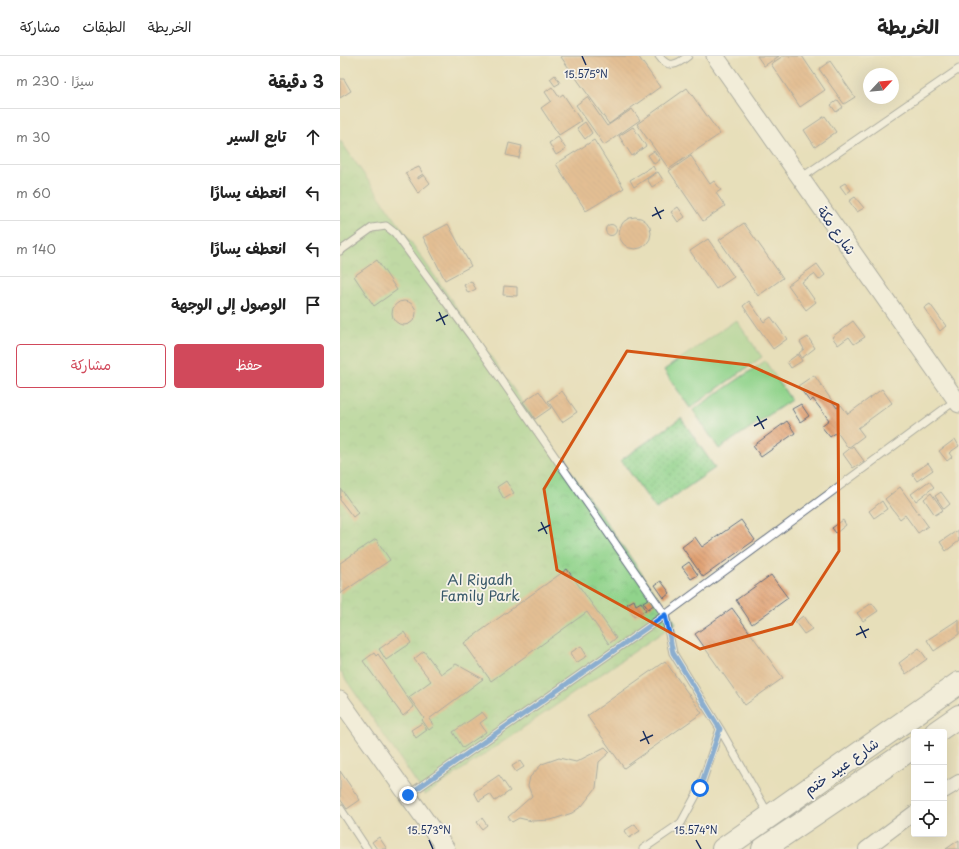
<!DOCTYPE html>
<html lang="ar">
<head>
<meta charset="utf-8">
<style>
	body { margin:0; font-family:"Playpen Sans","Playpen Sans Arabic",sans-serif; background:#f2f2f2; color:#222; direction:rtl }
	.controls { position:absolute; right:12px; bottom:12px; display:grid; overflow:hidden; border-radius:4px; box-shadow:0 4px 16px #0002 }
	.controls button { width:36px; height:36px; display:grid; place-items:center; padding:0; border:0; border-bottom:1px solid #e0e0e0; background:#fff; color:#222; font:20px sans-serif }
	.compass { position:absolute; left:523px; top:12px; width:36px; height:36px; border-radius:50%; background:#fff; box-shadow:0 4px 16px #0002; rotate:64deg }
	.stop { position:absolute; width:12px; height:12px; margin:-9px; border:3px solid #1a73e8; border-radius:50%; background:#fff }
	.stop.end { background:#1a73e8; border-color:#fff; box-shadow:0 1px 4px #0008 }
	.list { margin:0; padding:0; list-style:none }
	h2 { display:flex; justify-content:space-between; align-items:center; height:52px; margin:0; padding:0 16px; font-size:17px }
	h2 small { font-size:13px; font-weight:400; color:#767676 }
	.list li { display:grid; grid-template-columns:26px 1fr auto; gap:12px; align-items:center; box-sizing:border-box; height:56px; padding:0 16px; border-top:1px solid #e0e0e0 }
	.list b { display:block; font-size:15px; white-space:nowrap }
	.list em { font-size:13px; font-style:normal; color:#767676 }
	.actions { display:flex; gap:8px; padding:12px 16px }
	.actions a { flex:1; padding:9px 0; border:1px solid #d1495b; border-radius:4px; text-align:center; font-size:14px; color:#d1495b }
	.actions .main { background:#d1495b; color:#fff }
	.icon { flex:none; width:22px; height:22px; fill:none; stroke:currentColor; stroke-width:2; stroke-linecap:round; stroke-linejoin:round }
	.map { position:relative; flex:none; width:619px; height:793px; overflow:hidden; direction:ltr }
	header { display:flex; align-items:center; gap:24px; box-sizing:border-box; height:56px; padding:0 20px; background:#fff; border-bottom:1px solid #e0e0e0 }
	header strong { font-size:19px }
	nav { display:flex; gap:22px; margin-inline-start:auto; font-size:14px }
	main { display:flex }
	aside { flex:1; background:#fff }
	.map>svg:first-child { display:block }
	.grass { fill:url(#grass-dots); stroke:#568174 }
	.park { fill:url(#park-crowns); stroke:#568174 }
	.pitch { fill:#90d38b; stroke:#568174 }
	.building { fill:url(#building-back-hatch) }
	.lines { fill:none; stroke-linecap:round; stroke-linejoin:round }
	.service-casing { stroke:#626d7e; stroke-width:9 }
	.minor-casing { stroke:#626d7e; stroke-width:16 }
	.tertiary-casing { stroke:#626d7e; stroke-width:19 }
	.primary-casing { stroke:#626d7e; stroke-width:24 }
	.service { stroke:#fff; stroke-width:7 }
	.minor { stroke:#fff; stroke-width:14 }
	.tertiary { stroke:#fff; stroke-width:17 }
	.primary { stroke:#fff; stroke-width:22 }
	.route { stroke:#1a73e8; stroke-width:5 }
	.marked { fill:none; stroke:#d45514; stroke-width:3; stroke-linejoin:round }
	.ticks { fill:none; stroke:#1b2f5e; stroke-width:1.5 }
	.labels { text-anchor:middle; dominant-baseline:central; stroke-width:3.5; stroke-linejoin:round; paint-order:stroke }
	.street-label { font-size:14px; fill:#1b2f5e; stroke:#f7f3e8 }
	.park-label { font-size:14px; fill:#385869; stroke:#f7f3e8 }
	.ticks-label { font-size:10px; text-anchor:middle; fill:#1b2f5e; stroke:#f7f3e8; stroke-width:3.5; stroke-linejoin:round; paint-order:stroke }
</style>
</head>
<body>
<header>
<strong>الخريطة</strong>
<nav><a>الخريطة</a><a>الطبقات</a><a>مشاركة</a></nav>
</header>
<main>
<div class="map">
<svg width="619" height="793" viewBox="0 0 619 793">
	<defs>
		<pattern id="grass-dots" width="8" height="8" patternUnits="userSpaceOnUse"><rect width="8" height="8" fill="#90d38b"/><path d="M2 2h.1M6 6h.1" fill="none" stroke="#7cb57a" stroke-width="1.8" stroke-linecap="round"/></pattern>
		<pattern id="park-crowns" width="20" height="18" patternUnits="userSpaceOnUse"><rect width="20" height="18" fill="#90d38b"/><path d="M2 6a3 3 0 1 1 6 0M12 15a3 3 0 1 1 6 0" fill="none" stroke="#7cb57a"/></pattern>
		<pattern id="building-back-hatch" width="6" height="6" patternUnits="userSpaceOnUse"><rect width="6" height="6" fill="#de9765"/><path d="M-1 5l2 2M0 0l6 6M5-1l2 2" fill="none" stroke="#b37c56"/></pattern>
	</defs>
	<rect width="100%" height="100%" fill="#f7f3e8"/>
	<filter id="ink" filterUnits="userSpaceOnUse"><feTurbulence type="fractalNoise" baseFrequency=".025" numOctaves="2"/><feDisplacementMap in="SourceGraphic" scale="8" xChannelSelector="R" yChannelSelector="G"/><feConvolveMatrix kernelMatrix="1 2 1 2 8 2 1 2 1" color-interpolation-filters="sRGB"/></filter>
	<filter id="wash" filterUnits="userSpaceOnUse"><feTurbulence type="fractalNoise" baseFrequency=".012" numOctaves="4" result="noise"/><feDisplacementMap in="SourceGraphic" scale="16" xChannelSelector="R" yChannelSelector="G"/><feGaussianBlur stdDeviation="0.9" result="paint"/><feColorMatrix in="noise" values="0 0 0 0 0 0 0 0 0 0 0 0 0 0 0 0 0 1.4 0 .05"/><feComposite in="paint" operator="in"/></filter>
	<g filter="url(#wash)">
		<rect width="100%" height="100%" fill="#e7dfba"/>
		<path class="grass" d="M341,362L375,412L316,453L281,404Z"/>
		<path class="park" d="M0,84L336,567L85,739L0,615Z"/>
		<path class="pitch" d="M396,264L422,301L350,352L324,314Z
			M425,305L451,344L379,393L353,354Z"/>
		<g id="blocks">
			<path class="building" d="M223,0H298L320,31L269,68L221,1Z
				M417,0H439L424,10Z
				M443,0H462L485,34L460,51L431,8Z
				M490,5L515,41L504,48L479,13Z
				M215,19L220,27L215,30L210,23Z
				M0,23H4L11,35L0,42Z
				M212,31L219,41L223,38L241,65L219,79L201,52L211,45L205,36Z
				M347,32L380,78L329,113L297,68Z
				M247,41L267,70L292,53L300,64L264,89L236,49Z
				M498,44L503,51L496,56L491,49Z
				M485,60L496,76L475,91L464,74Z
				M245,66L252,77L245,83L237,72Z
				M293,71L306,90L292,100L279,80Z
				M218,81L226,93L216,99L209,87Z
				M254,84L284,132L246,155L216,108Z
				M169,87L182,90L179,102L166,99Z
				M314,95L320,104L314,108L308,99Z
				M351,100L370,128L374,125L381,134L376,137L385,150L363,165L329,115Z
				M313,110L316,116L294,131L290,124Z
				M79,111L83,118L78,121V123L84,119L90,127L78,137L65,117Z
				M318,116L323,124L312,131L307,123Z
				M505,127L511,134L506,138L500,130Z
				M515,141L524,152L517,156L509,145Z
				M338,151L345,161L338,166L331,156Z
				M279 177a16 16 0 1 1 32 0a16 16 0 1 1-32 0Z
				M404,167L443,222L418,240L379,184Z
				M108,168L131,210L105,224L83,181Z
				M265.5 174a5.5 5.5 0 1 1 11 0a5.5 5.5 0 1 1-11 0Z
				M368,183L394,221L376,233L350,195Z
				M37,204L57,234L34,250L14,220Z
				M477,208L485,219L479,224L474,218L462,226L476,246L466,254L448,229Z
				M131,225L136,233L128,237L124,229Z
				M164,230L177,231V240L163,239Z
				M52 257a12 12 0 1 1 24 0a12 12 0 1 1-24 0Z
				M409,245L424,266L431,261L447,283L433,293L403,250Z
				M590,248L606,270L600,275L584,252Z
				M513,265L525,281L514,288L509,281L498,289L492,281Z
				M468,281L475,292L462,302L459,297L464,293L460,286Z
				M458,298L462,305L451,312L447,306Z
				M474,319L497,352L501,349L508,358L542,333L552,347L518,372L524,380L508,392L497,376L490,381L481,370L489,364L473,343L470,346L458,330Z
				M199,335L211,352L195,363L183,346Z
				M222,335L237,356L222,366L208,345Z
				M461,348L469,360L460,366L452,353Z
				M447,365L455,377L421,401L413,390Z
				M615,383L619,390L609,397L612,401L607,405L599,395Z
				M513,390L524,405L513,412L503,398Z
				M588,407L593,414L577,425L572,418Z
				M166,425L174,437L164,443L157,431Z
				M589,425L594,431L576,445L571,438Z
				M560,431L588,470L578,477L565,459L560,463L545,443Z
				M1,433L18,457L13,461L0,444Z
				M601,436L610,448L604,453L595,440Z
				M591,437L603,454L595,459L584,443Z
				M542,445L547,453L534,462L529,455Z
				M401,464L415,484L363,521L342,491L355,481L362,491Z
				M503,464L506,469L496,477L492,472Z
				M618,474L619,485L606,495L600,486Z
				M36,483L50,504L0,538V507Z
				M349,506L358,519L351,523L342,511Z
				M227,513L276,582L269,588L247,556L151,625L124,587Z
				M431,519L448,542L412,568L396,544Z
				M321,525L330,537L324,542L315,529Z
				M311,541L315,548L308,553L303,546Z
				M294,544L296,549L301,546L306,554L294,561L287,548Z
				M532,547L538,555L523,565L517,557Z
				M392,552L443,622L405,649L355,578Z
				M463,560L472,573L464,578L455,566Z
				M619,563V578L594,595L587,584Z
				M64,576L71,587L46,604L39,593Z
				M241,590L247,600L236,607L230,597Z
				M579,592L587,603L566,618L559,607Z
				M84,595L101,618L116,608L143,623L89,663L94,670L89,674L82,664L84,662L69,641L91,625L74,603Z
				M34,597L36,600L38,598L74,651L63,660L23,605Z
				M325,605L362,657L284,712L247,660Z
				M142,656L147,662L140,667L146,676L123,692L113,676Z
				M82,667L87,674L76,682L71,674Z
				M265,691L270,696L259,706L256,732L242,750L232,757L211,764L192,765L179,762L172,766L168,761L192,740L188,730L190,721L202,708L219,702L236,706Z
				M180,705L184,711L176,716L172,710Z
				M0,715L20,744L7,753L0,743Z
				M159,719L170,735L155,745L150,738L139,745L134,736Z
				M142,762L147,769L142,773L137,766Z
				M295,768L300,775L289,782L284,775Z
				M39,781L47,793H37L32,786Z
				M619,784V793H606Z"/>
		</g>
	</g>
	<g filter="url(#ink)">
		<use href="#blocks" fill-opacity="0" stroke="#626d7e" stroke-width="1"/>
		<g class="lines">
			<g class="service-casing">
				<path id="service" d="M319,0C328,13 337,9 348,0
					M461,122L619,13
					M0,195L32,172L46,170L55,177L131,280L325,559L333,597L380,673L429,759
					M68,739L325,559L616,344
					M0,752L27,793
					M303,793L341,767L360,732L380,673"/>
			</g>
			<g class="minor-casing">
				<path id="minor" d="M604,735L619,726
					M526,793L574,757"/>
			</g>
			<g class="tertiary-casing">
				<path id="tertiary" d="M375,0L619,348
					M0,644L106,793"/>
			</g>
			<g class="primary-casing">
				<path id="primary" d="M596,676L619,660
					M383,793L619,627
					M423,793L574,691"/>
			</g>
			<use href="#service" class="service"/>
			<use href="#minor" class="minor"/>
			<use href="#tertiary" class="tertiary"/>
			<use href="#primary" class="primary"/>
		</g>
	</g>
	<g class="lines" filter="url(#ink)">
		<path class="route" d="M68,739L325,559L333,597L380,673L360,732"/>
	</g>
	<path d="M0 0H619V793H0ZM287,295L409,309L498,349L499,495L452,568L360,593L217,514L204,433Z" fill="#e7dfba" fill-opacity=".55" fill-rule="evenodd"/>
	<path class="marked" d="M287,295L409,309L498,349L499,495L452,568L360,593L217,514L204,433Z"/>
	<path class="ticks" d="M242,0L246,9M315,151L321,163M312,160L324,154M99,256L105,269M96,265L108,259M417,360L424,373M414,370L427,363M201,466L207,478M198,475L210,469M520,570L526,582M516,579L529,573M303,675L309,688M300,685L313,679M89,784L93,793M356,784L361,793"/>
	<g class="labels">
		<g class="street-label">
			<text transform="translate(497 174) rotate(55)">شارع مكة</text>
			<text transform="translate(501 710) rotate(-35)">شارع عبيد ختم</text>
		</g>
		<g class="park-label">
			<text x="140" y="523">Al Riyadh<tspan x="140" dy="16">Family Park</tspan></text>
		</g>
	</g>
	<g class="ticks-label">
		<text x="246" y="22">15.575°N</text>
		<text x="89" y="778">15.573°N</text>
		<text x="356" y="778">15.574°N</text>
	</g>
</svg>
<div class="controls">
<button>+</button>
<button>−</button>
<button><svg class="icon" aria-label="locate" viewBox="0 0 24 24"><circle cx="12" cy="12" r="6"/><path d="M12 2v4M12 18v4M2 12h4M18 12h4"/></svg></button>
</div>
<svg class="compass" viewBox="-18 -18 36 36"><path d="M0-13l5 13h-10z" fill="#e53935"/><path d="M0 13l5-13h-10z" fill="#767676"/></svg>
<div class="stop" style="left:360px;top:732px"></div>
<div class="stop end" style="left:68px;top:739px"></div>
</div>
<aside>
<h2>3 دقيقة<small>سيرًا · 230 m</small></h2>
<ul class="list">
<li><svg class="icon" aria-label="ahead" viewBox="0 0 24 24"><path d="M12 20V5M6 11l6-6 6 6"/></svg><div><b>تابع السير</b></div><em>30 m</em></li>
<li><svg class="icon" aria-label="left" viewBox="0 0 24 24"><path d="M17 20v-9H6M10 6l-5 5 5 5"/></svg><div><b>انعطف يسارًا</b></div><em>60 m</em></li>
<li><svg class="icon" aria-label="left" viewBox="0 0 24 24"><path d="M17 20v-9H6M10 6l-5 5 5 5"/></svg><div><b>انعطف يسارًا</b></div><em>140 m</em></li>
<li><svg class="icon" aria-label="arrive" viewBox="0 0 24 24"><path d="M6 21V4h12l-3 4 3 4H6"/></svg><div><b>الوصول إلى الوجهة</b></div></li>
</ul>
<div class="actions"><a class="main">حفظ</a><a>مشاركة</a></div>
</aside>
</main>
</body>
</html>
